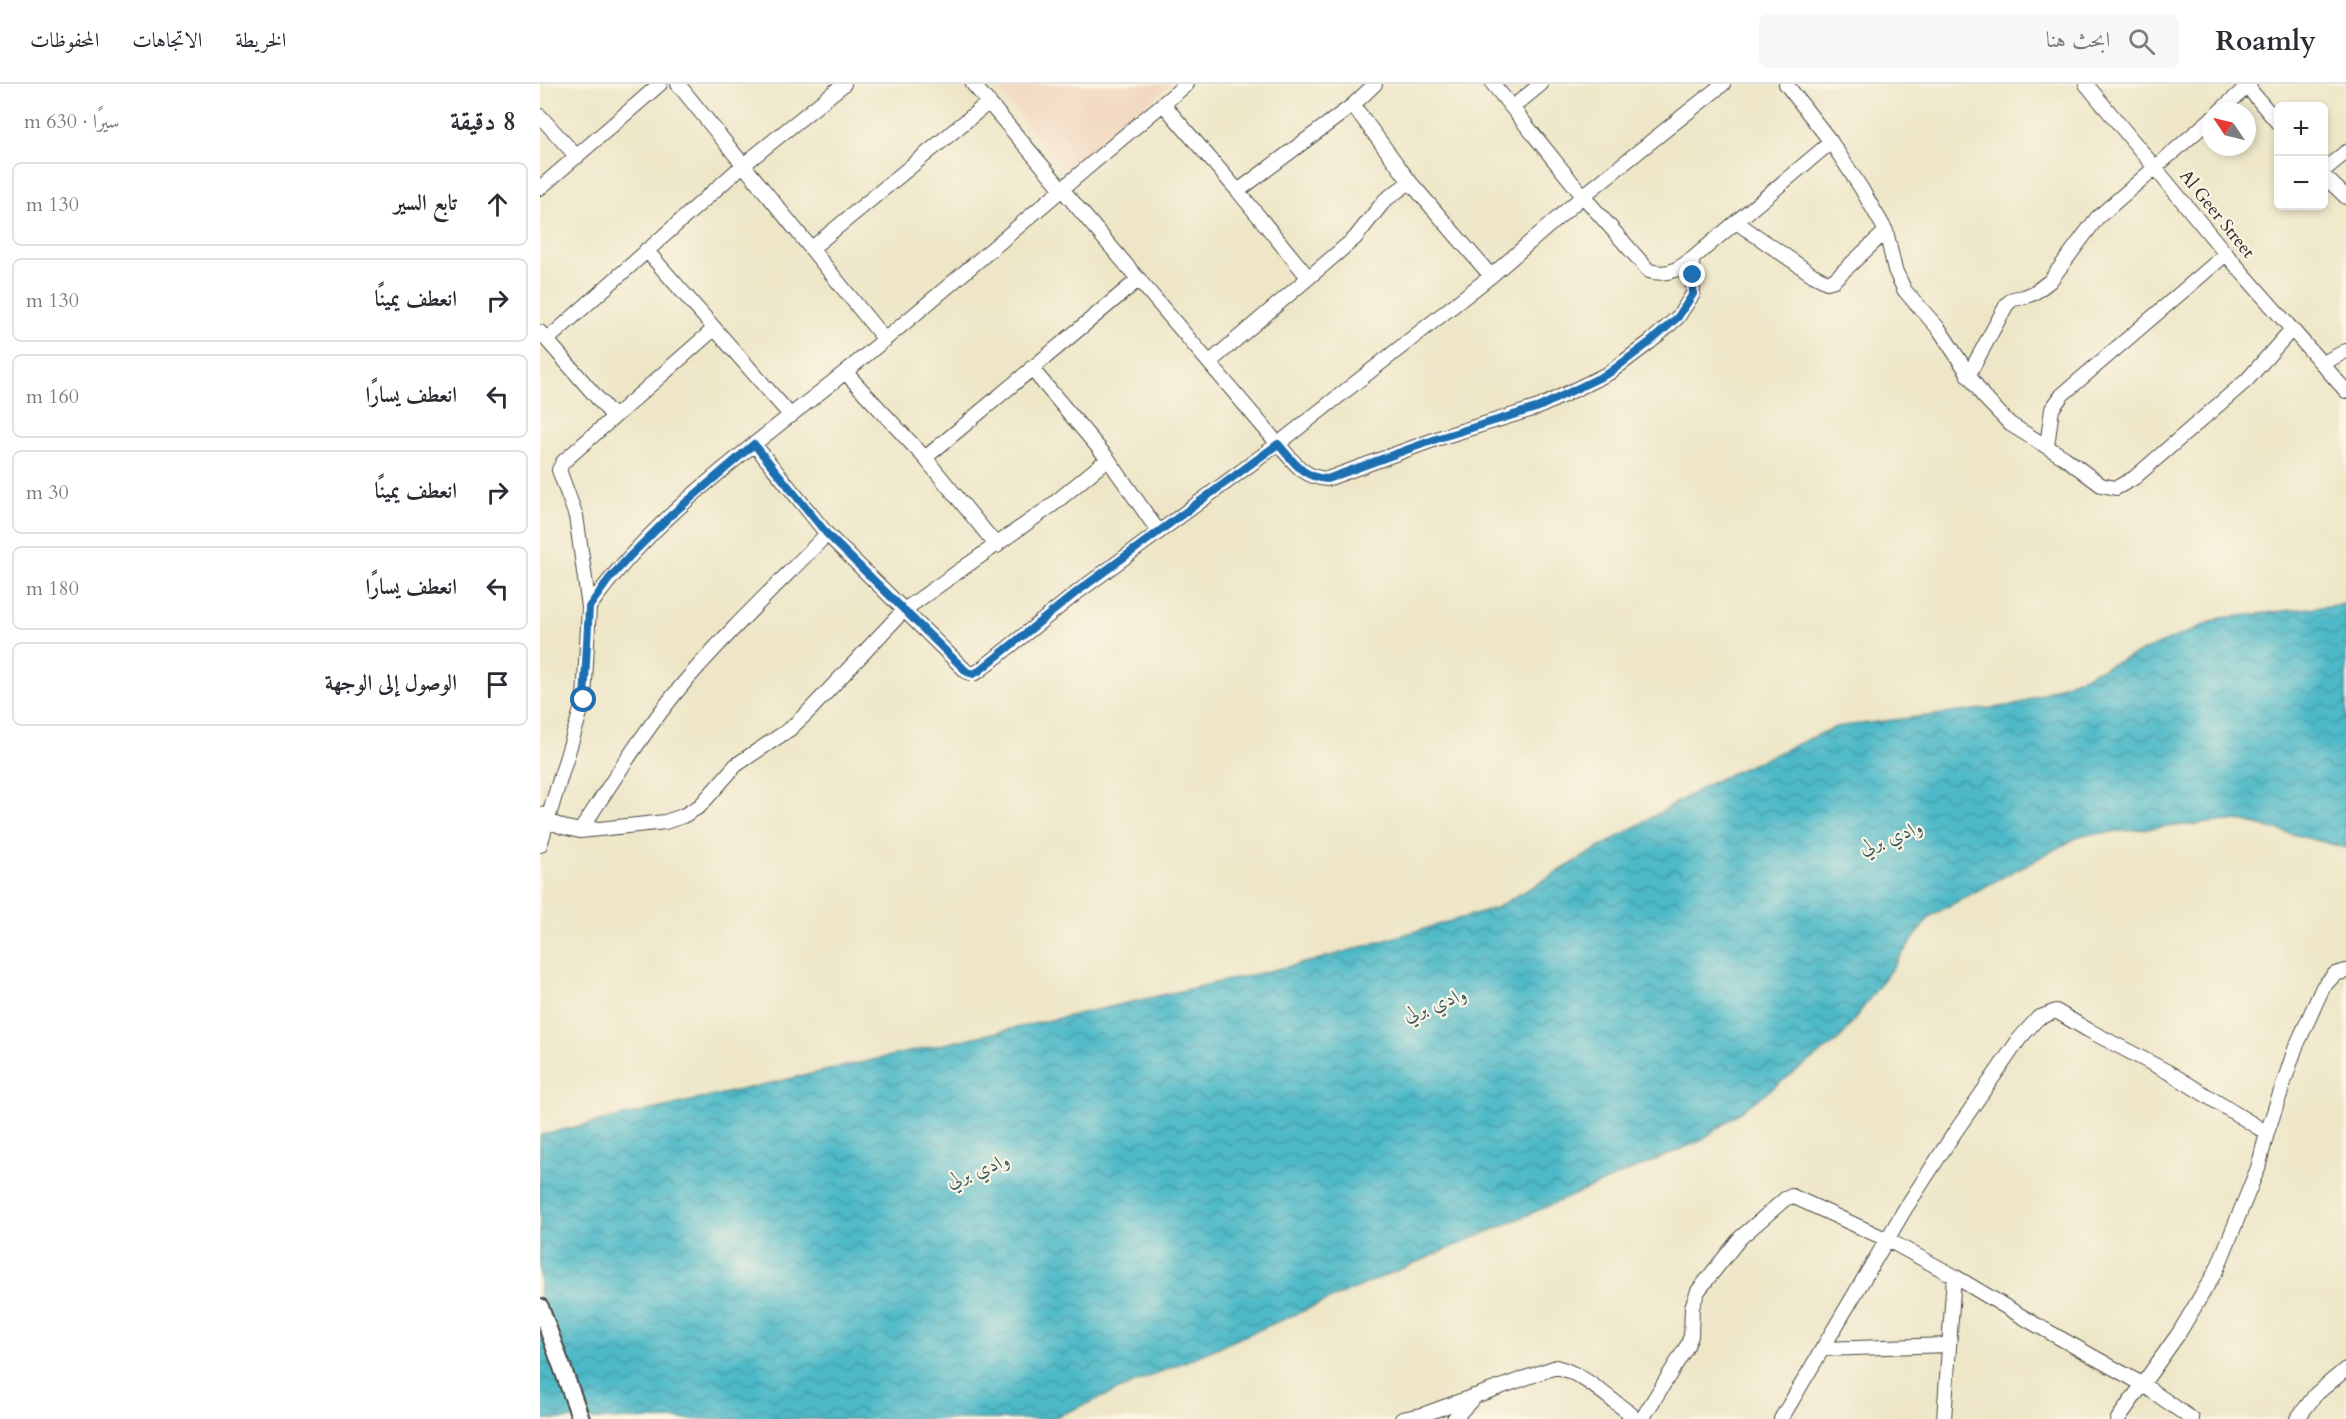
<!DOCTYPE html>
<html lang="ar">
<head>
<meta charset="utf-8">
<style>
	body { margin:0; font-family:Cardo,Amiri,serif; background:#f7f7f7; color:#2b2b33; direction:rtl }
	.controls { position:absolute; right:18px; top:18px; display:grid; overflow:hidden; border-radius:9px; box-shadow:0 3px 9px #0003 }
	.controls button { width:54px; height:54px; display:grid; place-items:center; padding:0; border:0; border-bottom:2px solid #e1e1e2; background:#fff; color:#2b2b33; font:30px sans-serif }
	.compass { position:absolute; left:1662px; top:18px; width:54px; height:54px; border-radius:50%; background:#fff; box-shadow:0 3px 9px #0003; rotate:305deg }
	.stop { position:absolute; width:18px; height:18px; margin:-14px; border:4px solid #1f6fb2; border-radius:50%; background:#fff }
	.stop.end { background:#1f6fb2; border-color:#fff; box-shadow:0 2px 6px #0008 }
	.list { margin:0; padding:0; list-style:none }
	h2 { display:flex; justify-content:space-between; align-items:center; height:78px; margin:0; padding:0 24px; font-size:26px }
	h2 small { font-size:20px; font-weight:400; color:#7c7c81 }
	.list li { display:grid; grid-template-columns:39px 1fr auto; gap:18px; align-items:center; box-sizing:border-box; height:84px; margin:0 12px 12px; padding:0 12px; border:2px solid #e1e1e2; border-radius:9px }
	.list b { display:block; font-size:22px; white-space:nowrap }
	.list em { font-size:20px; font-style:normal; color:#7c7c81 }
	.icon { flex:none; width:33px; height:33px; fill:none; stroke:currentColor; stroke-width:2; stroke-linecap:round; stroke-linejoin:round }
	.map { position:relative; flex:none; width:1806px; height:1335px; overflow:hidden; direction:ltr }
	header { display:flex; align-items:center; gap:36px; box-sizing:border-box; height:84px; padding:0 30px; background:#fff; border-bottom:2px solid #e1e1e2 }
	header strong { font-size:28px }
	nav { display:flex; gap:33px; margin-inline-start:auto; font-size:21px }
	.search { width:420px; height:54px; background:#f7f7f7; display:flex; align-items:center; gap:15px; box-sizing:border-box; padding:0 21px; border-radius:9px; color:#7c7c81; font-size:22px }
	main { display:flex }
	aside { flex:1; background:#fff }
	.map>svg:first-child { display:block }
	.built { fill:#f1d5bd }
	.water { fill:url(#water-waves); stroke:#3c727a; stroke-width:1.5 }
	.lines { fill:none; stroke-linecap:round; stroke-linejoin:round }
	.minor-casing { stroke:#484742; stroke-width:16 }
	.tertiary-casing { stroke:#484742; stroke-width:20 }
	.minor { stroke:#fff; stroke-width:14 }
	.tertiary { stroke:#fff; stroke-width:16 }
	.route { stroke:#1f6fb2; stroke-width:8 }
	.labels { text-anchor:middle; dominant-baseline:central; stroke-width:4.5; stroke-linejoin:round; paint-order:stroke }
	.street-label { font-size:18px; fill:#2b2b2b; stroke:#fcf5e5 }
	.water-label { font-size:20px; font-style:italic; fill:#375d62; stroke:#fcf5e5 }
</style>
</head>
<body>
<header>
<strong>Roamly</strong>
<div class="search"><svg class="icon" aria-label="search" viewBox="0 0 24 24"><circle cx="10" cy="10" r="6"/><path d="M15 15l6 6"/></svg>ابحث هنا</div>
<nav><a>الخريطة</a><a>الاتجاهات</a><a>المحفوظات</a></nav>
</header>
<main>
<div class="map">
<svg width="1806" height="1335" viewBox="0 0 1806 1335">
	<defs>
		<pattern id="water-waves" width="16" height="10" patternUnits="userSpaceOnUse" patternTransform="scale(1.5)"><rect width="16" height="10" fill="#4db9c8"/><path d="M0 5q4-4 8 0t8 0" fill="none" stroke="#4097a3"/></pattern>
	</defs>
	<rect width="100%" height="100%" fill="#fcf5e5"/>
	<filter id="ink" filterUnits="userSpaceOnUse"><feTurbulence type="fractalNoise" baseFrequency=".0167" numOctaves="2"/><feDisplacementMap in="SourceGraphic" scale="12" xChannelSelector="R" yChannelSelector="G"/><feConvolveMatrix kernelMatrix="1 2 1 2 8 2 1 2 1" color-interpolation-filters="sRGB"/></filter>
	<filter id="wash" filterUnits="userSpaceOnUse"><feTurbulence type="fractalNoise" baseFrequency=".008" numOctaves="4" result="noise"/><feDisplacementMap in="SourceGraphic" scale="24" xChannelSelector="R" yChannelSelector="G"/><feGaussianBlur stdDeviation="1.35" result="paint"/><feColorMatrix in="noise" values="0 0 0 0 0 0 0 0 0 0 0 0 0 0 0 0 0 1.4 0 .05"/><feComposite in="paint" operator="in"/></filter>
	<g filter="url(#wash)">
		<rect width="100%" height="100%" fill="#eee6c7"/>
		<path class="built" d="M454,0H631L526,88Z"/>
		<path class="water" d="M1806,520V764L1698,736L1542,751L1390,832L1300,955L1160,1057L511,1335H0V1051L773,877L956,824L1172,698L1296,643L1476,621L1681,534Z"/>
	</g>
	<g filter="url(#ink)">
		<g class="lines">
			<g class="minor-casing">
				<path id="minor" d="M138,0L345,256
					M433,0L738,360C754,378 762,393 787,395L899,354L999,323L1069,289L1110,258L1138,233L1153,210L1152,175
					M953,0L1043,112L1109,187C1128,192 1137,186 1152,175L1291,58
					M1246,0L1291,58L1321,104L1346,147L1355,186L1365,207L1399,245L1443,312L1470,340L1525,374L1561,401L1576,404L1594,394L1707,296L1751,246
					M1546,0L1686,170L1806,307
					M1705,0L1738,39
					M623,20L698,107L768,193
					M813,21L870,98L951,192
					M973,23L1001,0
					M1680,27L1710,0
					M0,32L37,73
					M1784,86L1806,68
					M1784,92L1806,113
					M0,104L120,0
					M698,107L813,21L835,0
					M1196,138L1273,191L1287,198L1294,196L1346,147
					M272,164L449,18
					M106,166L251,332
					M0,248L73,332
					M7,256L202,82L304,0
					M670,278L815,154L845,116L870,98
					M1783,279L1806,267
					M491,284L568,375L618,447
					M305,288L385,374L457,462
					M1428,292L1467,220L1473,215L1484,213L1494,209L1510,197L1557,134L1671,35
					M214,360L287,450L427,588L433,590L439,587L539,507L738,360L951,192L1043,112L1183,0
					M1507,362L1512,325L1522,311L1686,170
					M385,374L599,195
					M49,523C120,423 227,353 320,276C431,185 537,90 647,0
					M0,730L6,736L23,743L40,747L125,738L143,732L160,722L196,681L250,645L269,627L364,526L511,422L568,375
					M40,747C73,697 105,645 143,600C188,547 239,499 287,450
					M0,761L44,616L49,523L36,432L19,386L23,378L174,245
					M1282,1265L1409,1261
					M862,1335L882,1331L934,1312
					M914,1335L935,1312L1016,1283C1043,1289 1068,1314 1091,1330L1088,1335
					M1102,1335L1147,1262L1151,1252L1152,1223L1158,1207L1200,1154L1245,1115L1252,1112L1348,1156L1414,1192L1493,1239L1602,1300L1652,1335
					M1241,1335L1365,1125L1413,1051L1480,954L1498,934L1516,927L1548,946L1630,989L1727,1049
					M1404,1335L1414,1192
					M1578,1335L1639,1249L1677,1185L1718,1084L1727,1049L1755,965L1783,903L1795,890L1806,887
					M1757,1335L1776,1310L1806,1285"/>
			</g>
			<g class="tertiary-casing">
				<path id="tertiary" d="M0,1223L41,1335"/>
			</g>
			<use href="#minor" class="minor"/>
			<use href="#tertiary" class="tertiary"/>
		</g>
	</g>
	<g class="lines" filter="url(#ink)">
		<path class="route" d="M44,616L49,523L69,495L90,472L130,432L214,360L287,450L427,588L433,590L439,587L538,507L738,360C754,378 762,393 787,395L899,354L999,323L1069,289L1110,258L1138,233L1153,210V191"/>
	</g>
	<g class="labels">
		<g class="street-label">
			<text transform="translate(1677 130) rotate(51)">Al Geer Street</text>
		</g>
		<g class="water-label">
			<text transform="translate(1351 753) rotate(-20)">وادي برلي</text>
			<text transform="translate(895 920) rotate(-20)">وادي برلي</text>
			<text transform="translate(438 1086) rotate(-20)">وادي برلي</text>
		</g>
	</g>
</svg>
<div class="controls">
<button>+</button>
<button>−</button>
</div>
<svg class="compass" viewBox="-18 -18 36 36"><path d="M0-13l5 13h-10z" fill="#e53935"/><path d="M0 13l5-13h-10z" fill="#7c7c81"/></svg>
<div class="stop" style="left:44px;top:616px"></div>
<div class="stop end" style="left:1153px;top:191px"></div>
</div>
<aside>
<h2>8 دقيقة<small>سيرًا · 630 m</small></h2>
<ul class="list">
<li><svg class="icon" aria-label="ahead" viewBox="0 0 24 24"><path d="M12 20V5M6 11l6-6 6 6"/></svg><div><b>تابع السير</b></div><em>130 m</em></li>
<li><svg class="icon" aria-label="right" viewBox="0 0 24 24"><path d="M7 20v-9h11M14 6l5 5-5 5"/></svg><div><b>انعطف يمينًا</b></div><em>130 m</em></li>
<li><svg class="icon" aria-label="left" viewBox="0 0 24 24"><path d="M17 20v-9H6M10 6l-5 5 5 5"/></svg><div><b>انعطف يسارًا</b></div><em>160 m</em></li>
<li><svg class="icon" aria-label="right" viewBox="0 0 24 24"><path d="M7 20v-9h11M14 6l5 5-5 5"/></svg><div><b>انعطف يمينًا</b></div><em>30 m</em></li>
<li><svg class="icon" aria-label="left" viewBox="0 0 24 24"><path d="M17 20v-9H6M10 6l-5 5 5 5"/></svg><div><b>انعطف يسارًا</b></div><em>180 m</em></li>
<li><svg class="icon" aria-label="arrive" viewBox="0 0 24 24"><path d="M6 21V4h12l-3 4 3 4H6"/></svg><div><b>الوصول إلى الوجهة</b></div></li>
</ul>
</aside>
</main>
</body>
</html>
